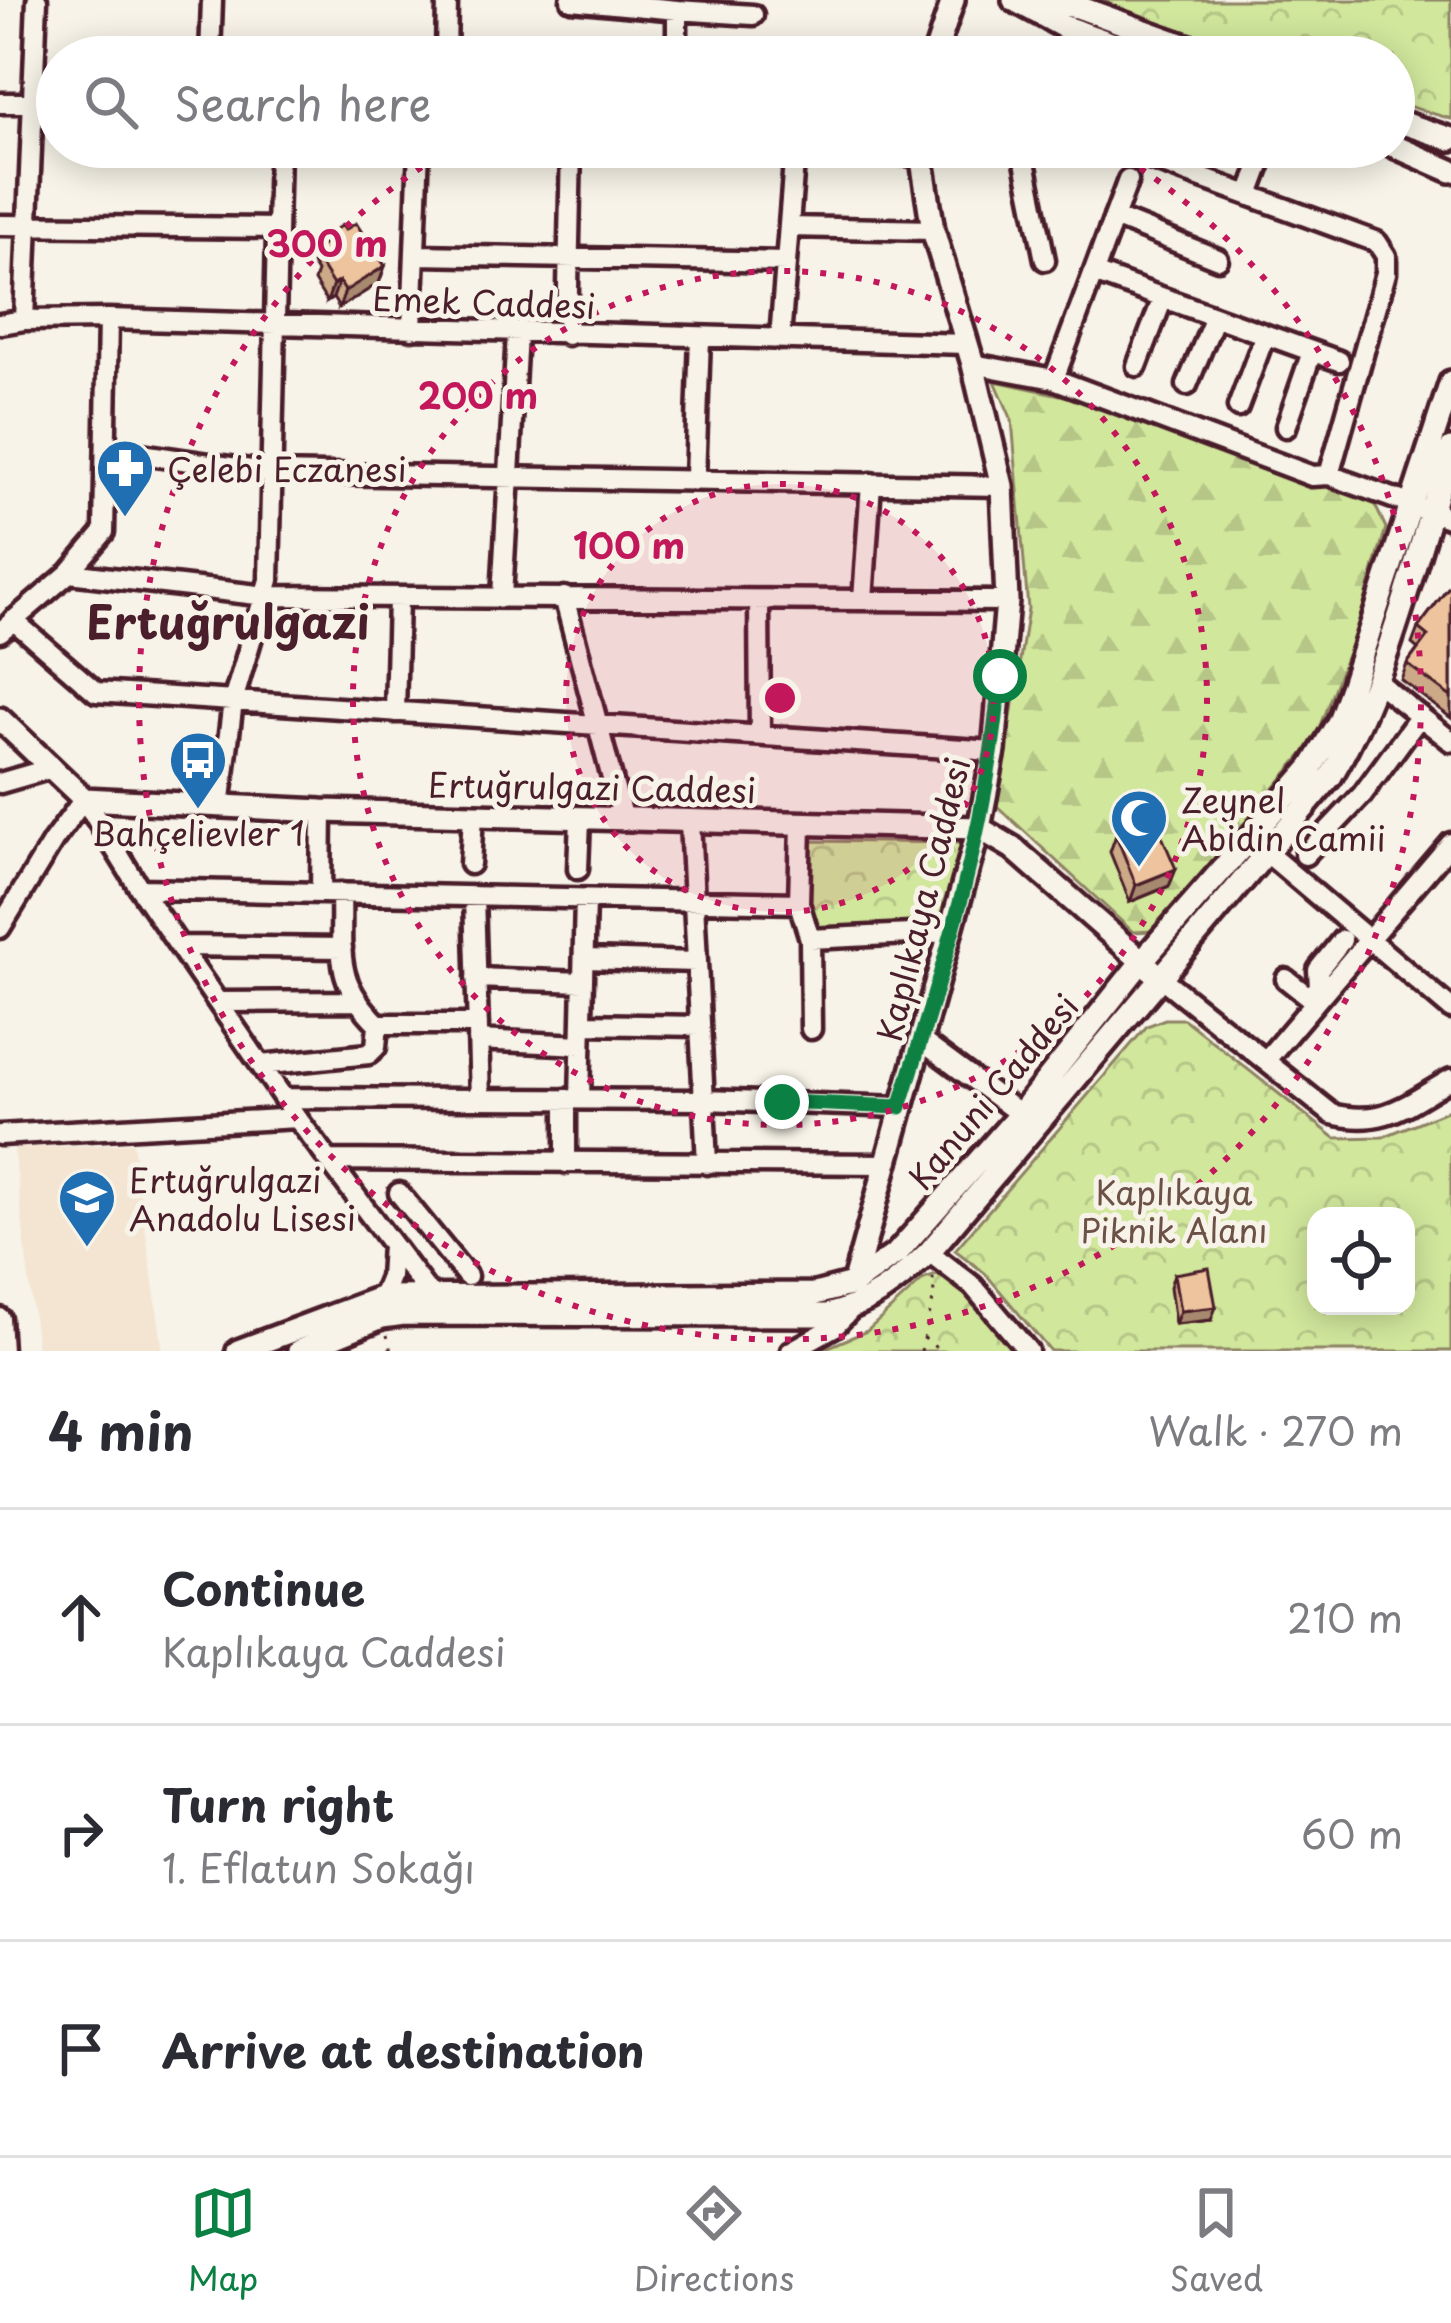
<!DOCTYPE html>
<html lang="en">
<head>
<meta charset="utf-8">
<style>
	body { margin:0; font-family:"Playpen Sans",sans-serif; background:#f7f7f7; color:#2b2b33 }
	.controls { position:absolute; right:36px; bottom:36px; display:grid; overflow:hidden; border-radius:24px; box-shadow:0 6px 30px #0003 }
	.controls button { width:108px; height:108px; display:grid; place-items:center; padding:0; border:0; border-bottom:3px solid #e1e1e2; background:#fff; color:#2b2b33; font:60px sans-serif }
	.stop { position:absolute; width:36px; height:36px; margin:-27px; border:9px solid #0b8043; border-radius:50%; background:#fff }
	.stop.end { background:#0b8043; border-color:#fff; box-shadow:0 3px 12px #0008 }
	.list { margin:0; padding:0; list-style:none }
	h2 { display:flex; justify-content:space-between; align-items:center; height:156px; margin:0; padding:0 48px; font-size:51px }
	h2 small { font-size:39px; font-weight:400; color:#7c7c81 }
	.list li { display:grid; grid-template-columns:78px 1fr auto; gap:36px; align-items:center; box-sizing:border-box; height:216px; padding:0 48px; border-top:3px solid #e1e1e2 }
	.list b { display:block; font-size:45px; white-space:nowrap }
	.list p { margin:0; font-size:39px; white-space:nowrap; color:#7c7c81 }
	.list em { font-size:39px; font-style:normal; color:#7c7c81 }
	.icon { flex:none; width:66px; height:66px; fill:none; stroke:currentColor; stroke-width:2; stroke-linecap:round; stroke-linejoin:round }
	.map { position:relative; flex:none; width:1451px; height:1351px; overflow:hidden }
	.search { position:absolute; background:#fff; box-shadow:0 6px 30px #0003; left:36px; right:36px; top:36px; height:132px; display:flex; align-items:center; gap:30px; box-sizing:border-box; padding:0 42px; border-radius:66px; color:#7c7c81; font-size:45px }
	.sheet { height:804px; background:#fff }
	nav { display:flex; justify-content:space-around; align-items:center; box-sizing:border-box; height:168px; border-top:3px solid #e1e1e2; background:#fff; font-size:33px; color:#7c7c81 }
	nav a { display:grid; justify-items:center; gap:6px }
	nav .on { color:#0b8043 }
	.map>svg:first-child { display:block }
	.built { fill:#f4e5d2 }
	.forest { fill:url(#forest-firs); stroke:#8e8364; stroke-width:3 }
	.park { fill:url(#park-crowns); stroke:#8e8364; stroke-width:3; fill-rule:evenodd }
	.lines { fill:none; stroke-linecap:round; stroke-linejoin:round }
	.minor-casing { stroke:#4a1f2b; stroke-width:27 }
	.major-casing { stroke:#4a1f2b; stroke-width:30 }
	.path { stroke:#4a1f2b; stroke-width:3; stroke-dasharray:3 9; stroke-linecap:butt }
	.minor { stroke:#f7f3e8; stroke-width:18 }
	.major { stroke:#f7f3e8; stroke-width:21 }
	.wall { fill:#cca987; stroke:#4a1f2b; stroke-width:3 }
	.shaded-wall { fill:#a6896e; stroke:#4a1f2b; stroke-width:3 }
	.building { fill:#edc49d; stroke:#4a1f2b; stroke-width:3 }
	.route { stroke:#0b8043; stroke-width:15 }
	.ring { fill:none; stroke:#c2185b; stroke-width:6; stroke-dasharray:6 12 }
	.labels { text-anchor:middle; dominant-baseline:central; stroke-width:10; stroke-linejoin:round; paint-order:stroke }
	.street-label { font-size:33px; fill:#4a1f2b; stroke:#f7f3e8 }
	.poi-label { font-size:33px; fill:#4a1f2b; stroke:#f7f3e8; text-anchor:start }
	.park-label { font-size:33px; fill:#6c5147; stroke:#f7f3e8 }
	.district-label { font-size:45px; font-weight:bold; fill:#4a1f2b; stroke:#f7f3e8 }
	.centre { fill:#c2185b; stroke:#f7f3e8; stroke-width:6 }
	.ring-label { font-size:36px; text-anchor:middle; font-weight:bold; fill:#c2185b; stroke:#f7f3e8; stroke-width:10; stroke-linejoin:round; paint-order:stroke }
</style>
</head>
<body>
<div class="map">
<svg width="1451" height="1351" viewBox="0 0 1451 1351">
	<defs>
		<pattern id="forest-firs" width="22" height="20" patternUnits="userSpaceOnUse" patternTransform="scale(3)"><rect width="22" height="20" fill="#d1e79c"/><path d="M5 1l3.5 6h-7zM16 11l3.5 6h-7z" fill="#b5c687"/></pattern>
		<pattern id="park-crowns" width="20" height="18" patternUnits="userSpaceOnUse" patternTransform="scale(3)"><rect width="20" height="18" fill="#d1e79c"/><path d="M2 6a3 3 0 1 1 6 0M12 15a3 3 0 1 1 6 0" fill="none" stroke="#b5c687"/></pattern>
	</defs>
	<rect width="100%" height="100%" fill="#f7f3e8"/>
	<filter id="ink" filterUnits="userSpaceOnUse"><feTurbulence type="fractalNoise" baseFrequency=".00833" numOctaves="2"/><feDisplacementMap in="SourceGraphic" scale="24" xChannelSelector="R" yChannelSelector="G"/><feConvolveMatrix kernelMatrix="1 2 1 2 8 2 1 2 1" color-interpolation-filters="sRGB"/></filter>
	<g filter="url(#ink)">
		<path class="built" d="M133,1143L163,1351H37L14,1148Z"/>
		<path class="forest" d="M995,381L1097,403L1373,501L1386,528L1357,629L1314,741L1153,931L1133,932L997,806L1028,609L1012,420Z"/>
		<path class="park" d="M1093,0H1451V119L1394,102V57H1262Z
			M810,841L959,843L962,850L939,928L817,929L806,896Z
			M1165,1019H1184L1335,1138L1383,1137L1451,1109V1351H1050L985,1273L955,1250L1147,1026ZM1316,1216H1406V1306H1316Z
			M940,1274L968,1288L1017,1351H819L867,1331L924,1279Z"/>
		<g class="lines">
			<g class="minor-casing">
				<path id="minor" d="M571,0L677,10V57
					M677,10L753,15
					M210,57L212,0
					M446,57L447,0
					M0,103H57
					M792,147L920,156
					M1022,147L1045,260
					M1117,147L1377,242L1386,256V273L1329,475
					M1249,195L1267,147
					M1114,217L1218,259
					M0,225L276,228
					M789,227L933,230
					M417,255L786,262
					M1094,273L1339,361
					M24,320L37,0
					M0,324L24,320L108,319L966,344
					M412,329L419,147
					M567,335L571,147
					M780,339L795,149
					M973,364L1054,379L1128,180
					M1137,366L1163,298
					M1054,379L1312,476L1329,475L1451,519
					M1187,385L1215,317
					M1238,407L1265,335
					M1286,427L1312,352
					M107,449L271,473L1002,486
					M695,479L700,337
					M69,573L104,532L108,319
					M502,597L517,334
					M564,597L623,820
					M863,600L871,483
					M759,601L760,735
					M13,620L96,692L994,751
					M0,632L69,573L266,596L1007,601
					M1377,682L1451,741
					M395,712L398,599
					M0,783L52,768
					M220,807L233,701L269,580L279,147
					M690,821L707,1164
					M801,824L799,903L810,939L811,1029
					M1267,853L1451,1009
					M1305,855L1362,795L1420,716
					M470,864L473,816
					M578,869L580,819
					M140,889L799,903
					M321,893L322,811
					M341,893C343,954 332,979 378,1024H478
					M474,896L480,1099
					M0,928L53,841L84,799L140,889L297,1118L436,1303
					M810,939L951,932
					M179,946L342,948
					M584,959L697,962
					M1160,977L1332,1114C1385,1127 1407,1104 1451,1079
					M476,978L583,982
					M1286,979L1310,998
					M1310,997L1319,987L1318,970L1342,940
					M219,1002L355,1001
					M582,1024L700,1026
					M478,1040L581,1045
					M920,1040L1020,1114
					M1266,1060L1451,843
					M261,1065L369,1054L376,1047L378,1024
					M284,1098L704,1100L900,1107
					M566,1099V1163
					M580,1099L585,899
					M0,1135L297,1118
					M328,1160L886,1164
					M399,1193L467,1276
					M929,1252L973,1286L1028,1351
					M382,1297L390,1277L392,1245
					M0,1318L2,1351
					M791,1351L834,1327L850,1310"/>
			</g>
			<g class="major-casing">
				<path id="major" d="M1014,0L1062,26L1150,57
					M1031,0L1078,7L1217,57
					M934,57L953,0
					M1394,120L1451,139
					M1394,146L1451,171
					M0,719L84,799L322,811L979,828L1013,848L1152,970
					M853,1285L979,828L994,751L1007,601L1002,486L973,364L933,230L920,147
					M238,1351L382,1297L815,1294L853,1284L897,1253L1020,1114L1142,961L1311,768L1339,721L1352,685L1451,382
					M299,1351L382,1317L404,1314L827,1315C869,1305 898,1282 929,1252L1331,776C1390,676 1414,558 1451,449"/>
			</g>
			<path class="path" d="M387,1335L391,1351
				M924,1338L940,1351
				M921,1351L934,1296L933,1278"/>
			<use href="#minor" class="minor"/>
			<use href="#major" class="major"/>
		</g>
		<path class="wall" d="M345,230L365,237L385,266L379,283L339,308L333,298L327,302L314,281L317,272L312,264L318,248L322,245L325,236Z
			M1451,584V718L1401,680L1407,664L1418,649L1412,644L1418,628Z
			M1116,835L1176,869L1169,886L1130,902L1110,852Z
			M1174,1274L1211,1320L1175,1324L1170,1287Z"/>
		<path class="shaded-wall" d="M385,253L379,270L385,266L379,283L339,308L345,291Z
			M339,281L333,298L327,302L333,285Z
			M1176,869L1169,886L1130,902L1136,885Z
			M1216,1307L1211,1320L1175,1324L1180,1311Z"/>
		<path class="building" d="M356,223L365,237L372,233L385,253L379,257L385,266L345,291L339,281L333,285L320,264L326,260L318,248L329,241L325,236L342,225L345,230Z
			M1451,584V697L1407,664L1428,636L1418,628Z
			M1155,820L1176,869L1136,885L1116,835Z
			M1209,1268L1216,1307L1180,1311L1174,1274Z"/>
	</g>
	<g class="lines" filter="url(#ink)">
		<path class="route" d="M782,1102L900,1107C944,966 989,823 1000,676"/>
	</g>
	<circle cx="780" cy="698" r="214" fill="#c2185b" fill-opacity=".12"/>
	<g class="ring">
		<circle cx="780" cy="698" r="214"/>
		<circle cx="780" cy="698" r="427"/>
		<path d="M1110 149A641 641 0 1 1 450 149"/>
	</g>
	<defs>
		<g id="pharmacy-pin" transform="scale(3)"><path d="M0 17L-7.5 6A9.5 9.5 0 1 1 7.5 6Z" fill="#1f6fb2" stroke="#f7f3e8"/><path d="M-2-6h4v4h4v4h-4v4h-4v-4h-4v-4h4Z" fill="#fff"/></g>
		<g id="bus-pin" transform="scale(3)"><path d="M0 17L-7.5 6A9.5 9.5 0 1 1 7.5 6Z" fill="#1f6fb2" stroke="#f7f3e8"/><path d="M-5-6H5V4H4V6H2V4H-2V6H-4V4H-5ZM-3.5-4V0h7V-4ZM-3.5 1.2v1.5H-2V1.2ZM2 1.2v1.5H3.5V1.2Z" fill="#fff"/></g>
		<g id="mosque-pin" transform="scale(3)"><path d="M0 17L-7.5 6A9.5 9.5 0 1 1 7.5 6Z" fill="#1f6fb2" stroke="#f7f3e8"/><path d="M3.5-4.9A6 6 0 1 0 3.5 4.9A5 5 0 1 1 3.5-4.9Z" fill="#fff"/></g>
		<g id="school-pin" transform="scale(3)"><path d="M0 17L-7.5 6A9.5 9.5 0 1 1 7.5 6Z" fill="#1f6fb2" stroke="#f7f3e8"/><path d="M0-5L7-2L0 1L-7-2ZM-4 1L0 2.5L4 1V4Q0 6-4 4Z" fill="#fff"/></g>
	</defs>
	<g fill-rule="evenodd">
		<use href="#pharmacy-pin" x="125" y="468"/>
		<use href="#bus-pin" x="198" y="760"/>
		<use href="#mosque-pin" x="1139" y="818"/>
		<use href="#school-pin" x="87" y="1198"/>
	</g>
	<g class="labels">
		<g class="street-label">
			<text transform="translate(484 301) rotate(2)">Emek Caddesi</text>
			<text transform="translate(592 786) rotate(1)">Ertuğrulgazi Caddesi</text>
			<text transform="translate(922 899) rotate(-76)">Kaplıkaya Caddesi</text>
			<text transform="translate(992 1091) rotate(-50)">Kanuni Caddesi</text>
		</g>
		<g class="poi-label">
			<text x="167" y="468">Çelebi Eczanesi</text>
			<text x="1181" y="799">Zeynel<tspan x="1181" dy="38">Abidin Camii</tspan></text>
			<text x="198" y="832" text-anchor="middle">Bahçelievler 1</text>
			<text x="129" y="1179">Ertuğrulgazi<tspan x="129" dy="38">Anadolu Lisesi</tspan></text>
		</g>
		<g class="park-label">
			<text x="1174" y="1191">Kaplıkaya<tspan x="1174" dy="38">Piknik Alanı</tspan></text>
		</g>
		<g class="district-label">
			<text x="228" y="620">Ertuğrulgazi</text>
		</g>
	</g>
	<circle cx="780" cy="698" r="18" class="centre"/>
	<g class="ring-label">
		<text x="327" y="257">300 m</text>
		<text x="478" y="409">200 m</text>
		<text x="629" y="559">100 m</text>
	</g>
</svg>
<div class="controls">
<button><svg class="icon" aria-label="locate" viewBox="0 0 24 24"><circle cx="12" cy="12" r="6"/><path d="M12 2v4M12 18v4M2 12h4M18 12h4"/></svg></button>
</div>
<div class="stop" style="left:1000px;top:676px"></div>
<div class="stop end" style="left:782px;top:1102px"></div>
<div class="search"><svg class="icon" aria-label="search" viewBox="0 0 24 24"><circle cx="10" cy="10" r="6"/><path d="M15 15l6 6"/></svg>Search here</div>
</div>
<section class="sheet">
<h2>4 min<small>Walk · 270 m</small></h2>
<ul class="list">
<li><svg class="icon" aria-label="ahead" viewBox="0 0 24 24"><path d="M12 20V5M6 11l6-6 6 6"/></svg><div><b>Continue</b><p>Kaplıkaya Caddesi</p></div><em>210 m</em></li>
<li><svg class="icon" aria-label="right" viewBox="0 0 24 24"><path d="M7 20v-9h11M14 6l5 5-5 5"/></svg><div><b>Turn right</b><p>1. Eflatun Sokağı</p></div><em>60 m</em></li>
<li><svg class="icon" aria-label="arrive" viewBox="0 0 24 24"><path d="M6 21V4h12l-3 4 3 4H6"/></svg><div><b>Arrive at destination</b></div></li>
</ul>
</section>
<nav>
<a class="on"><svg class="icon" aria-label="map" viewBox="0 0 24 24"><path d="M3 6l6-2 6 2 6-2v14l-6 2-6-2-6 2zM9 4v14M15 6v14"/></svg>Map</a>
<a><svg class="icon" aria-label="directions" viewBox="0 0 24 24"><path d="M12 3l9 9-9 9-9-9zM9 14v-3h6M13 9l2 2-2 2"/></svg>Directions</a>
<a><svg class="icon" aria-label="saved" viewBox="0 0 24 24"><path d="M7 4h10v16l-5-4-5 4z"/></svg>Saved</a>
</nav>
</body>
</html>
